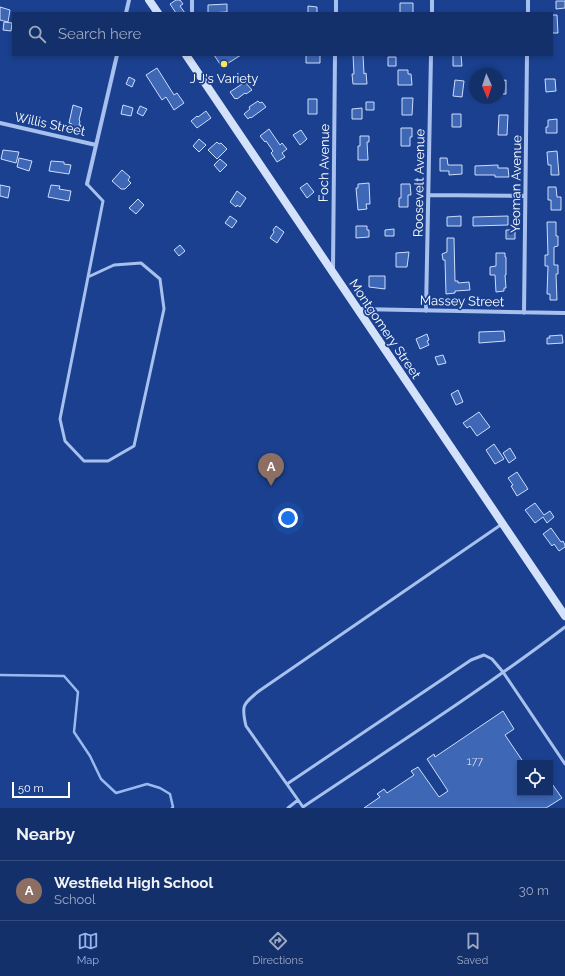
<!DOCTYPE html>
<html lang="en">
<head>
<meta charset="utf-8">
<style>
	body { margin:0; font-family:Raleway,sans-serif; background:#213c73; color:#f1f3f6 }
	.controls { position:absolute; right:12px; bottom:12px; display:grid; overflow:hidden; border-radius:0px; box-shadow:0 2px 6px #0003 }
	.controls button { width:36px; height:36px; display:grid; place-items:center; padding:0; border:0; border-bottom:1px solid #334b7e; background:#14306b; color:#f1f3f6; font:20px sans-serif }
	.compass { position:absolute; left:469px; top:68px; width:36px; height:36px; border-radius:50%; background:#14306b; box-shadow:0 2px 6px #0003; rotate:177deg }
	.scale { position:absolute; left:12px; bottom:10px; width:58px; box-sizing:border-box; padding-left:4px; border:2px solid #fff; border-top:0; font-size:11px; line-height:14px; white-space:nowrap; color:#fff; -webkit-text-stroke:3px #1a408f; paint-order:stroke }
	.you { position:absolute; left:288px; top:518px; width:14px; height:14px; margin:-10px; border:3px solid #fff; border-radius:50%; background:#1a73e8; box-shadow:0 0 0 6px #1a73e833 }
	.badge { display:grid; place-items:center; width:26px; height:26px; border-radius:50%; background:#95b2f1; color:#fff; font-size:13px; font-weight:700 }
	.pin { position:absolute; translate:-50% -33px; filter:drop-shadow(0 1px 2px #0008) }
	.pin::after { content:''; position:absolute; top:21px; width:14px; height:12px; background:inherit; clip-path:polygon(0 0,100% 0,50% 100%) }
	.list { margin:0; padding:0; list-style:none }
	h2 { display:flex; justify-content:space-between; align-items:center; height:52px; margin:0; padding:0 16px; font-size:17px }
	h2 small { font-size:13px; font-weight:400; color:#9da9c1 }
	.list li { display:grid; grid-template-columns:26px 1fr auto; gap:12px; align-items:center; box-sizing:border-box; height:60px; padding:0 16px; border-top:1px solid #334b7e }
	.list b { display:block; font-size:15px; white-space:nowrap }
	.list p { margin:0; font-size:13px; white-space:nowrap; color:#9da9c1 }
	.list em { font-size:13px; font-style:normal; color:#9da9c1 }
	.icon { flex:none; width:22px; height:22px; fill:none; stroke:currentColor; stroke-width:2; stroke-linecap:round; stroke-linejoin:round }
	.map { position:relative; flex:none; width:565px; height:808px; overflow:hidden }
	.search { position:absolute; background:#14306b; box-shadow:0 2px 6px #0003; left:12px; right:12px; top:12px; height:44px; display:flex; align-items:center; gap:10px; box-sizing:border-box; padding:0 14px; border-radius:0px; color:#9da9c1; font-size:15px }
	.sheet { height:112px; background:#14306b }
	nav { display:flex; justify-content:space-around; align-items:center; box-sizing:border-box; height:56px; border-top:1px solid #334b7e; background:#14306b; font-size:11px; color:#9da9c1 }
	nav a { display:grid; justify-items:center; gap:2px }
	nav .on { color:#95b2f1 }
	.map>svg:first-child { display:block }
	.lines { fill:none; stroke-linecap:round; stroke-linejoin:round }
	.stream { stroke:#9ab9f0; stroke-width:2.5 }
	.building { fill:#3e67b5; stroke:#cdddfa }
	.lane { stroke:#a7c0ee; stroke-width:3 }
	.street { stroke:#a7c0ee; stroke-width:4 }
	.secondary { stroke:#d4e1fa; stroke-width:8 }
	.poi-dot { fill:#ffe365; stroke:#1a408f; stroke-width:1.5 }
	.labels { text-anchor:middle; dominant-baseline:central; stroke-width:3.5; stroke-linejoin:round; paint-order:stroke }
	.number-label { font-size:11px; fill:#cfd9ec }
	.poi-label { font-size:13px; fill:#fff; stroke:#1a408f }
	.street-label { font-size:13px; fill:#fff; stroke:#1a408f }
</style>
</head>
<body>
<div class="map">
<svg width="565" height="808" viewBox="0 0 565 808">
	<rect width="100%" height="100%" fill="#1a408f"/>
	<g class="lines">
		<path class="stream" d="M0,675L64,676L78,692L74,732L90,756L101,779L116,793L147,784L160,788L170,794L173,807L172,808"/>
	</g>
	<path class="building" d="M176,0H180L183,4L180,6L185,13H176L170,4Z
		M556,1H565V8L556,9Z
		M400,3H413V13H400Z
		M227,4V12L208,13V5Z
		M308,6L317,7V13H308Z
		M0,7L10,10L8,22L0,20Z
		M552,15H557L558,33H552Z
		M4,22L12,23L11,31L3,30Z
		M214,55H241L222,67Z
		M306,55H320V63H306Z
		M353,55H363L364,74L366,73L367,84H353L352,74H354Z
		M453,55H461L462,66H453Z
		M388,57H396V66H388Z
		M157,68L174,95L177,93L184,103L174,110L166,97L162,100L146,75Z
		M398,70H408V74H411L412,85H398Z
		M129,77L135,80L132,87L126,84Z
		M545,79H555L556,91L546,92Z
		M455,80L464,81L462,97L453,96Z
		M506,80V94H499V81Z
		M245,82L252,90L246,94L245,93L237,99L236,98L235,99L230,92Z
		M402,98H413L412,115H402Z
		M308,99H317V114H308Z
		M258,101L260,103L262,102L266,107L251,118L250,117L248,119L244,114L250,109L249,107Z
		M366,102H374V110H366Z
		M73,105L82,108L79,120L80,121L79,125H81L79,133L70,131L72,124L69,123Z
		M123,105L133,108L131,116L121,114Z
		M140,106L147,109L143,116L137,113Z
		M362,108V119H352V109Z
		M206,111L211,118L197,128L191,121L197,116L198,117Z
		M452,114H461V127H452Z
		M499,115H508L507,135H498Z
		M557,119V133H546V127H548V120Z
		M401,128H412V137H410V146H401Z
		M269,129L280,145L282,143L287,149L282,153L285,157L277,162L271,153L273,151L266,141L265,142L260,136Z
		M301,130L307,139L300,145L293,135Z
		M360,136H369V142H367L368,160H358V146H360Z
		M199,139L206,145L199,152L193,146Z
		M217,142L219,144L221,143L227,149L217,159L208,150Z
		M3,150L19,152L16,163L1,159Z
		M557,151L559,175H551V165H548L547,152Z
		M19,158L32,161L29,171L17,167Z
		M440,158H447L448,165H462V174L449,175V171H440Z
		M220,159L227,165L220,172L214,165Z
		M51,161L64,162V164L71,165L69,174L49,171Z
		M498,165V168H508L509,177H495V175H475V166Z
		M122,170L130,177L128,180L131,183L125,189H121L112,181Z
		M307,183L314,192L307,198L300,188Z
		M369,183L370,204H366L367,209L358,210L356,188H358V184Z
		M401,184H410L411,195H408V207H399V198H401Z
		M0,185L10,187L8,198L0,196Z
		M51,185L60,186L59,189L71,191L69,201L48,197Z
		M548,187H556L557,197H561V210H551V200H548Z
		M237,191L246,198L240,207L237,205L236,207L230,202Z
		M138,199L144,205L136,214L129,208Z
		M230,216L237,221L232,228L225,223Z
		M461,216V226H447V217Z
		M508,216V225L473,226V217Z
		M547,222H556V236H558V246L554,247V265H558V274H556L557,300H550V294H547L548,266H545V255H548Z
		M276,226L284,232L277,243L270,238L274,232L273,230Z
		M356,226H367V230H369V237L356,238Z
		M394,229V236H385V230Z
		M506,230H515V239H506Z
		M447,238H454L455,281H458V283L469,282L470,290L455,291V293L446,294L445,260H443L442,254L447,252Z
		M180,245L185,251L179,256L174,250Z
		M409,252L407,267H396V253Z
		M496,253H505V257H506V275H505L506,288H504V291L496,292L495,275H490V267L496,266Z
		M369,276H385V289L369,287Z
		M504,331L505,341L479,343V332Z
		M427,334L429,340L427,341L429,345L420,349L416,339Z
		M562,335L563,343L547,344V338H550L549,336Z
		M443,355L446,363L438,365L435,357Z
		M458,390L463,402L456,405L451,394Z
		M479,412L490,427L477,436L470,426L467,428L463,423Z
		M494,444L504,459L495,464L486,450Z
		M510,448L516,458L509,463L503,453Z
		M517,472L528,489L517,496L511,486L513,485L508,478Z
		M535,503L544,515L550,511L554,517L547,523L543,517L535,523L525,510Z
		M551,528L561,542L563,541L565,545V547L559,551L554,544L552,546L543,534Z
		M503,711L514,729L505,735L524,763H520V793H550V781L562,798L546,808H364L380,797L377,794L384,789L387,793L414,775L411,771L418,767L439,797L448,791L427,759L434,754L435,757Z"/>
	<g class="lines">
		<path class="lane" d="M87,184L103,201L60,419L65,441L84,461H108L134,446L164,309L160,279L141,263L114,265L88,277
			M502,524L259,691C243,704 241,705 246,726L303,807C391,748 481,691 565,627
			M287,784L471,660L484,655L492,659L503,672L565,764
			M288,808L298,800"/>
		<path class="street" d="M126,13L129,0
			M192,13V0
			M336,13V0
			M432,13V0
			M528,13V0
			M0,123L96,145
			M87,184L117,55
			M429,195L525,196
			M333,269L335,55
			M358,309L565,313
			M426,311L431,55
			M524,313L527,55"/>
		<path class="secondary" d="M149,0L158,13
			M186,55L565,616"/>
	</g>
	<circle class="poi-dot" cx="224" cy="64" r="4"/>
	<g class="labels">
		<g class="number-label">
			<text x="475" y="761">177</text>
		</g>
		<g class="poi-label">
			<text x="224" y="78">J J's Variety</text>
		</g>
		<g class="street-label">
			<text transform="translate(50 124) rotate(12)">Willis Street</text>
			<text transform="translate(324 163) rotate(-89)">Foch Avenue</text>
			<text transform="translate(419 183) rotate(-89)">Roosevelt Avenue</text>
			<text transform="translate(516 184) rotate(-89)">Yeoman Avenue</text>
			<text transform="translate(462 301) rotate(1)">Massey Street</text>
			<text transform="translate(385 329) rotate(56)">Montgomery Street</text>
		</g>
	</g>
</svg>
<div class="controls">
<button><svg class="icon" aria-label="locate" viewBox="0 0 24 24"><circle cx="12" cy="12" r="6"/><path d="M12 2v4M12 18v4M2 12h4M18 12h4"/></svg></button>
</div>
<svg class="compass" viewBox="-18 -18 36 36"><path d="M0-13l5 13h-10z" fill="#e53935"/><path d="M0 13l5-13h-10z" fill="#9da9c1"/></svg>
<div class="scale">50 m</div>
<div class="you"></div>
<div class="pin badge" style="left:271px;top:486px;background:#8d6e63">A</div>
<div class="search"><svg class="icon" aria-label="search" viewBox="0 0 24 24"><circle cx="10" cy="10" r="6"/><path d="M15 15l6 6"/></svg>Search here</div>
</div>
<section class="sheet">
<h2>Nearby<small></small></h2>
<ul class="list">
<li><span class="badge" style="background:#8d6e63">A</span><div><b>Westfield High School</b><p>School</p></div><em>30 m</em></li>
</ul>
</section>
<nav>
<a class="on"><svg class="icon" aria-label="map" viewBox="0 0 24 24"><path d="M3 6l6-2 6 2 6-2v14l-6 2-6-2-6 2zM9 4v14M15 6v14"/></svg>Map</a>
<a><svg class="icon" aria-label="directions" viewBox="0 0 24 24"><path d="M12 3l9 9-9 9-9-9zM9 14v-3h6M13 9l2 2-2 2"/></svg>Directions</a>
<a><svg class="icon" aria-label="saved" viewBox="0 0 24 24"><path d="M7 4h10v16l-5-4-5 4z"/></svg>Saved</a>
</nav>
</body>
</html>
